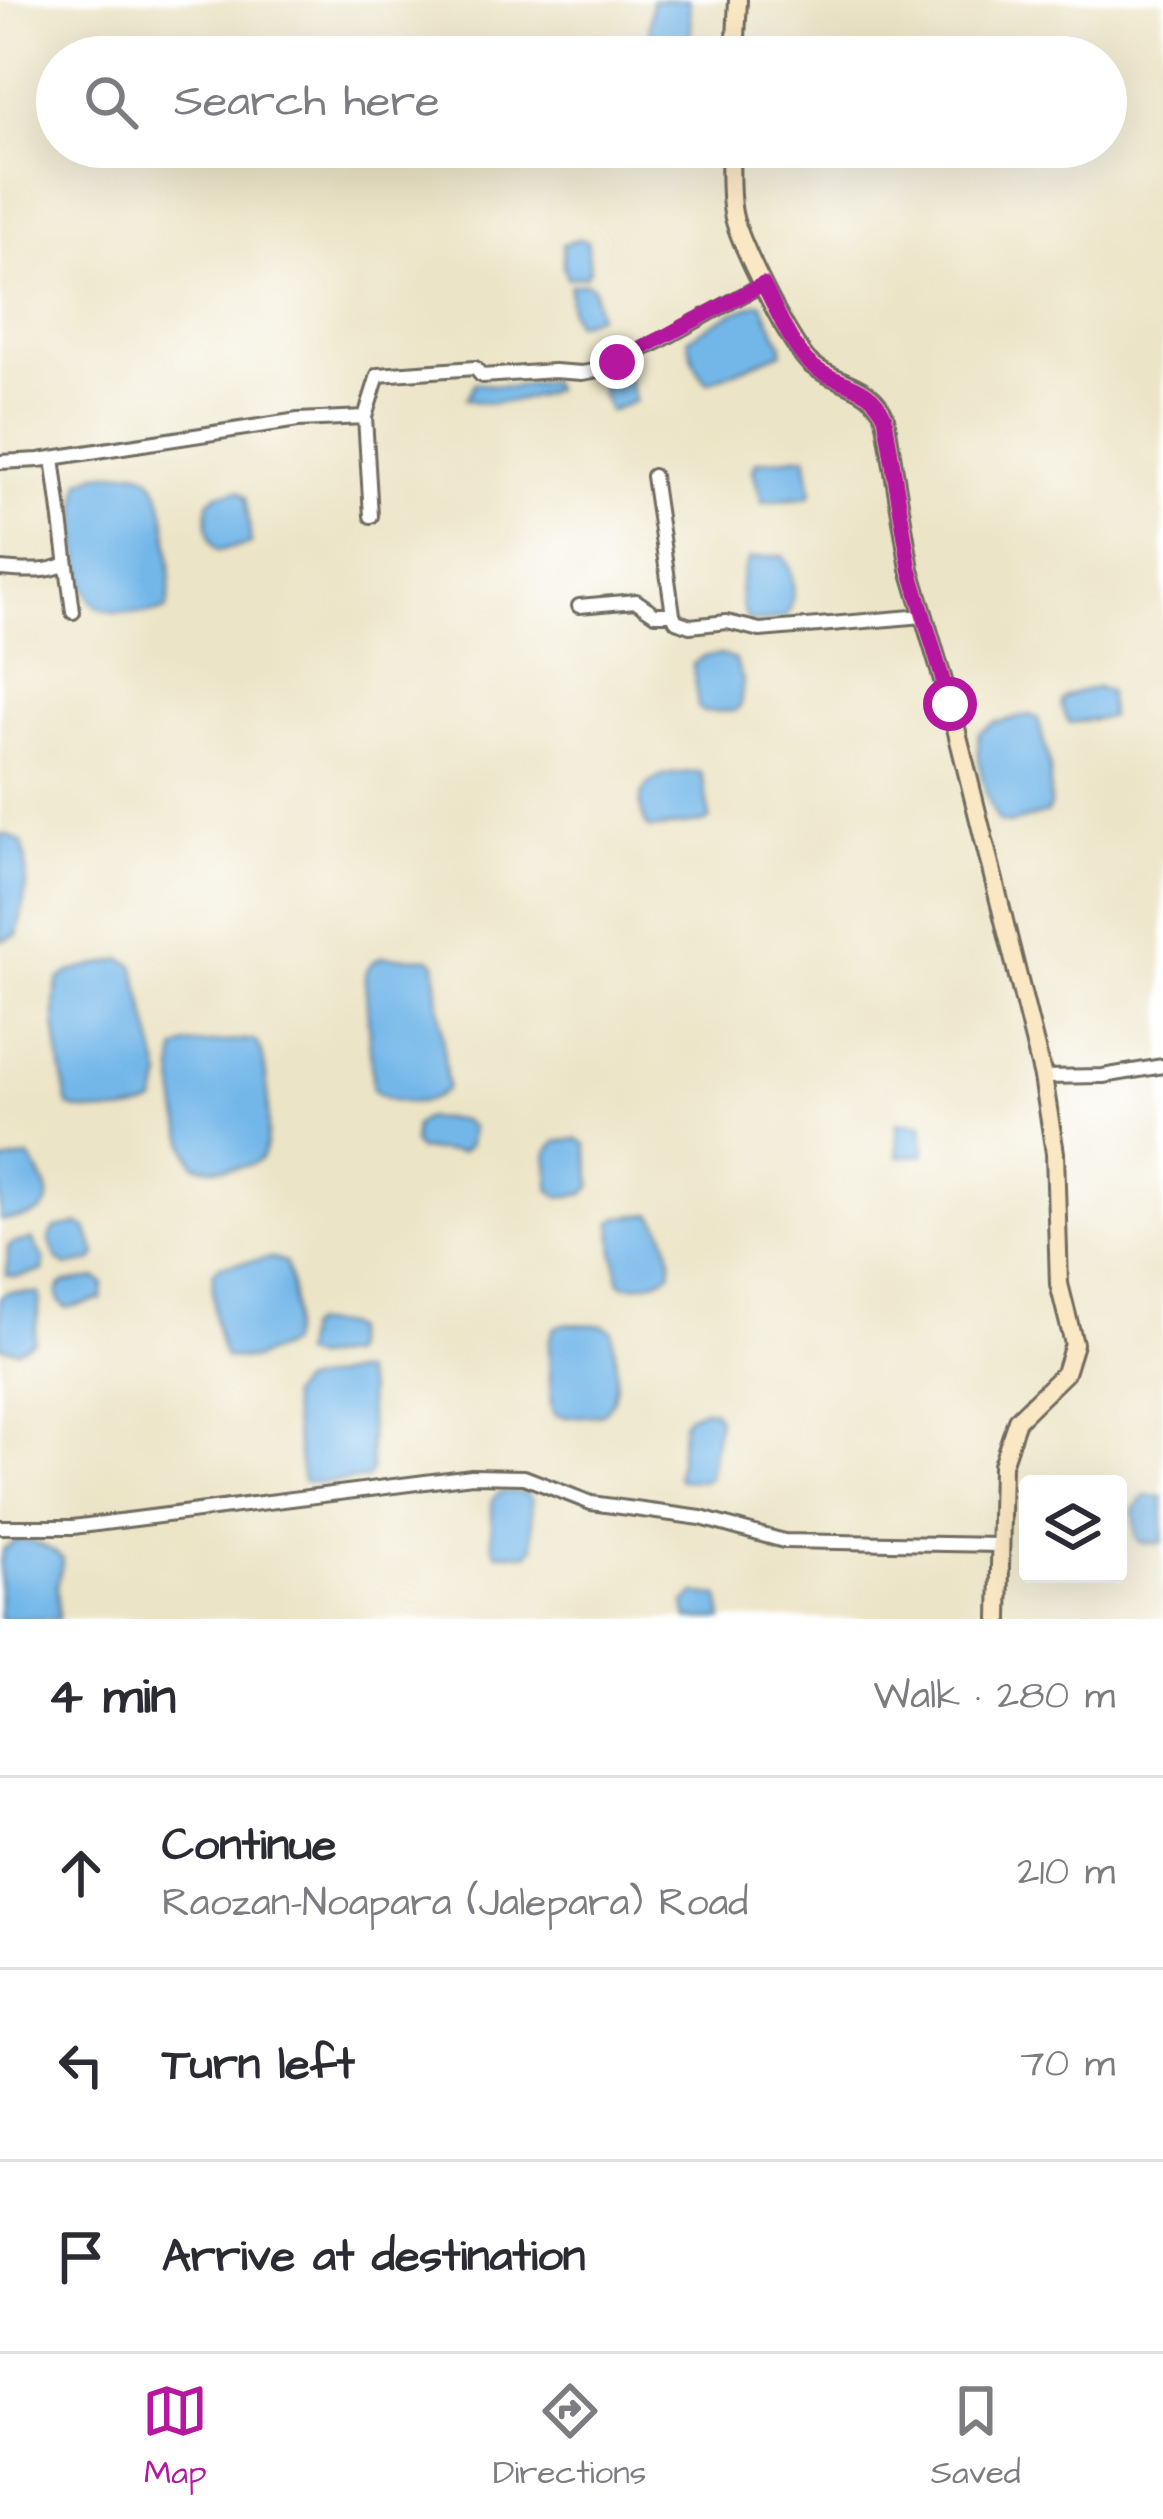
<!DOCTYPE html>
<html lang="en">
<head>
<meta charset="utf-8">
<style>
	body { margin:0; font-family:"Architects Daughter",sans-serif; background:#f7f7f7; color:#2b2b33 }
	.controls { position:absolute; right:36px; bottom:36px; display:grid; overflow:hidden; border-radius:12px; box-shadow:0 12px 48px #0002 }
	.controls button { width:108px; height:108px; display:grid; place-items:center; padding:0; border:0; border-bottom:3px solid #e1e1e2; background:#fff; color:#2b2b33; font:60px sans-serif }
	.stop { position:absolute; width:36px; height:36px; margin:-27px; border:9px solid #b5179e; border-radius:50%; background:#fff }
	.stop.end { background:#b5179e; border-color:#fff; box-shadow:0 3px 12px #0008 }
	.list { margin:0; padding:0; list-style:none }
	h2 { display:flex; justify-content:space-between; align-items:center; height:156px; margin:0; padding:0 48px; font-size:51px }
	h2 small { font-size:39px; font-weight:400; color:#7c7c81 }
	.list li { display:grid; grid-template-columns:78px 1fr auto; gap:36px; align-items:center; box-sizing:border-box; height:192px; padding:0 48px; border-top:3px solid #e1e1e2 }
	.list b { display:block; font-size:45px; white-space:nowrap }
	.list p { margin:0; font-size:39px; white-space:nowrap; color:#7c7c81 }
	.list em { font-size:39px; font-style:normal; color:#7c7c81 }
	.icon { flex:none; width:66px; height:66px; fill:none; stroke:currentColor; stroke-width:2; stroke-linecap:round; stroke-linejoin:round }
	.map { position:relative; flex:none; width:1163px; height:1619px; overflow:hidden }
	.search { position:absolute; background:#fff; box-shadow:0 12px 48px #0002; left:36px; right:36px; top:36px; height:132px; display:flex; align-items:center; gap:30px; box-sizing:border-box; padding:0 42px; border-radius:66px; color:#7c7c81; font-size:45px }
	.sheet { height:732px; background:#fff }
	nav { display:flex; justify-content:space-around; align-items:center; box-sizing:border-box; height:168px; border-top:3px solid #e1e1e2; background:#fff; font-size:33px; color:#7c7c81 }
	nav a { display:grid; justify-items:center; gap:6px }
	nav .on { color:#b5179e }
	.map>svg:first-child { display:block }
	.water { fill:#73b7e9; stroke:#4f718a; stroke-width:3 }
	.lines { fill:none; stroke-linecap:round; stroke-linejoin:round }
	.minor-casing { stroke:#6f6c61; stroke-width:18 }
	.secondary-casing { stroke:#6f6c61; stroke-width:22 }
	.minor { stroke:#fff; stroke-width:12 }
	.secondary { stroke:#fae7c3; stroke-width:16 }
	.route { stroke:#b5179e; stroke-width:15 }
</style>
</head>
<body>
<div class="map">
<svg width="1163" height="1619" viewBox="0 0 1163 1619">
	<rect width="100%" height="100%" fill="#fff"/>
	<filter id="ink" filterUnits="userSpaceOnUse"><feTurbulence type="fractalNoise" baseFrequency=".00833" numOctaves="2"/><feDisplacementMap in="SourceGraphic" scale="24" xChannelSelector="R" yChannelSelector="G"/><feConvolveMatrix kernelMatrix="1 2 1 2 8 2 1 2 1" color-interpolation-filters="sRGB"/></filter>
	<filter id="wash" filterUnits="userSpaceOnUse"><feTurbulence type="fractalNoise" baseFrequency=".004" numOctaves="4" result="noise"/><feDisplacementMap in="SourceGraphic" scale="48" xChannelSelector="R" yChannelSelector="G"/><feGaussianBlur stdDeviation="2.7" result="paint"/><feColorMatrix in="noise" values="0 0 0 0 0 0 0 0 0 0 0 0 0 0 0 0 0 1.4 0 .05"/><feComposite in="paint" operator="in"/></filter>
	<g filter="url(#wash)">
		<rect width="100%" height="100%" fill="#ece4c6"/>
		<path class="water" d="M652,0H689L692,55L647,54Z
			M579,239L587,241L590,270L585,276L567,278L563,267V244Z
			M586,283L593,287L598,315L575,324L570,311V285Z
			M759,303L762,304L782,345V352L708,382C696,374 691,352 688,338L732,313Z
			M622,378H628L635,401L609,411L601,392L602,387Z
			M550,381L553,390C527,400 492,408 466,399L475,383L512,387Z
			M806,456L812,492L809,497L762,502L753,470L756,462Z
			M137,471C148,474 153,479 158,490C168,517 175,583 166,610C151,614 114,615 100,608C74,595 75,506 81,481L98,474Z
			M239,491L246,497L251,544L218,551C206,541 207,517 208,502L218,494Z
			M783,555C795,573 797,599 786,617L764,622L748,620C738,602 737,576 750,559Z
			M721,655L735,660L743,681L740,706L735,711L703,712L698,707L693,664L704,656Z
			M1097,688L1108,691L1110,717L1070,723C1048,694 1073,693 1097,688Z
			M1030,715L1038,719L1050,767V807L1047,813L1009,824L999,822C985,799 976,760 979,733L994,723Z
			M699,772L702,774L710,818L706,822L651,829L647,826C626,781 662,772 699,772Z
			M5,834L22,843C31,872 24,906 17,935L0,941V835Z
			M383,957L429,958L435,962L447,1087C435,1108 389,1106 373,1089L365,977C368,965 372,961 383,957Z
			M122,959L134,965L162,1078L155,1103C132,1115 92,1115 68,1106L66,1096C61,1060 49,1015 59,979L70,972Z
			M252,1040C254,1042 258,1043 259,1046C268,1061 273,1147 260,1159C247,1171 211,1169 195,1165C181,1142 170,1077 176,1050L187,1045Z
			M425,1118L462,1120L471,1127L469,1145L461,1152L418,1150L413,1143L415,1125Z
			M897,1123L922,1124L924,1155L898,1156Z
			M577,1139L586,1144L592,1186L584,1194L559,1197L551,1191L547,1153L556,1142Z
			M29,1157C59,1200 57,1218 0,1220V1163Z
			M652,1214C665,1227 674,1255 670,1273C658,1281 634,1290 620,1283L614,1252L612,1222L619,1217Z
			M78,1224L87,1228L96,1254L92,1261L66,1266L57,1259L49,1239L55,1228Z
			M32,1239L44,1260L43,1271L17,1277L7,1275L8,1248L11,1244Z
			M271,1258L285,1262C294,1286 296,1321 287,1345L254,1359L225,1358C214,1331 212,1302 213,1273L220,1266Z
			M96,1278L103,1283L102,1299L67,1308C58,1303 56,1297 59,1287L66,1282Z
			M8,1292L39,1294L40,1300L34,1341L17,1350L0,1347V1297Z
			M311,1324L343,1325L350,1329V1351L347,1355L313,1358L301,1355L305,1329Z
			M563,1324L603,1325L612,1330C615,1350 623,1402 602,1413C596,1416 588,1416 582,1416C571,1417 564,1418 554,1414L551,1408L549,1342L554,1328Z
			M348,1373H361L368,1390L371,1471L366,1479L322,1483L303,1481L289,1396L300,1383Z
			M704,1409L713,1410L718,1418L709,1478L703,1481L680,1480L677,1477L683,1423L687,1416Z
			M500,1492L527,1493L531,1498L533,1547L527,1554L496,1553L492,1545V1500Z
			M1145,1496L1163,1497V1542L1160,1543H1140L1136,1538L1134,1510Z
			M16,1541C34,1540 50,1547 63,1559L57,1587L59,1619H0V1563L3,1550Z
			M696,1594L719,1596L723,1619H688L685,1603Z"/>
	</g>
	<g filter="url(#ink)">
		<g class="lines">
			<g class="minor-casing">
				<path id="minor" d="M365,417L371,516
					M53,458L73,612
					M0,462L39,460L298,420L365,417L378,375L475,368L482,376L554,371L582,373L599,370L660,341L763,284
					M653,476L673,614L676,621L690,626L727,622L760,630L924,616
					M0,569C21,570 47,574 65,564
					M579,606L636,601L655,614H673
					M1043,1077L1103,1076L1163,1066
					M0,1527H73L472,1476L524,1477L591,1503L701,1518L784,1541L999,1545"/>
			</g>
			<g class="secondary-casing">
				<path id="secondary" d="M735,57L738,0
					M730,147C731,169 729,192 733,213C737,239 792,349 811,364C837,385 871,383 885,417L910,569L950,704L1043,1077L1055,1153L1059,1284L1074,1344L1065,1373L1017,1420L1002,1465L999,1619"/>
			</g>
			<use href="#minor" class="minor"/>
			<use href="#secondary" class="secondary"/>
		</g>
	</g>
	<g class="lines" filter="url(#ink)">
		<path class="route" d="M617,362L763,284C775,306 790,344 807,361C833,387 868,379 885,417L910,569L950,704"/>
	</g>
</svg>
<div class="controls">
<button><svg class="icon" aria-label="layers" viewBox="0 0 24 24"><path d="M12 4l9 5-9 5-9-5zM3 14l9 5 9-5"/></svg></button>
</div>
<div class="stop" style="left:950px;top:704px"></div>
<div class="stop end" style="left:617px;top:362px"></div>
<div class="search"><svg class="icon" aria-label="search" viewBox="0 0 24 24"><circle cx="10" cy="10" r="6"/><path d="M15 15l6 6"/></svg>Search here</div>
</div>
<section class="sheet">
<h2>4 min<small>Walk · 280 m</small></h2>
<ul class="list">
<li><svg class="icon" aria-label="ahead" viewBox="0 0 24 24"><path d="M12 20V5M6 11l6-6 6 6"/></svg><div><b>Continue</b><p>Raozan-Noapara (Jalepara) Road</p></div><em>210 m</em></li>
<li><svg class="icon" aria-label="left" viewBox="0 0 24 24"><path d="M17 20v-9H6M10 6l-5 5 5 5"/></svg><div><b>Turn left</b></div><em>70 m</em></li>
<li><svg class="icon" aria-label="arrive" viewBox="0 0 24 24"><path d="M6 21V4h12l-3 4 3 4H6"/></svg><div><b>Arrive at destination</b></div></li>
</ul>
</section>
<nav>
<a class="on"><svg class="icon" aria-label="map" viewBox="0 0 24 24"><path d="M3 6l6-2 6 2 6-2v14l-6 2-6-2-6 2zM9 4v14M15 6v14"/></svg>Map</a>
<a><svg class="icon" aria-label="directions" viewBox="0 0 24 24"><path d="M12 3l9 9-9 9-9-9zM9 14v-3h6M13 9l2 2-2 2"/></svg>Directions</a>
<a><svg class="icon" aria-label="saved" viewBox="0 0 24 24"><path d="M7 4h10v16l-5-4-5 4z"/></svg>Saved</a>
</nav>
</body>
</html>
